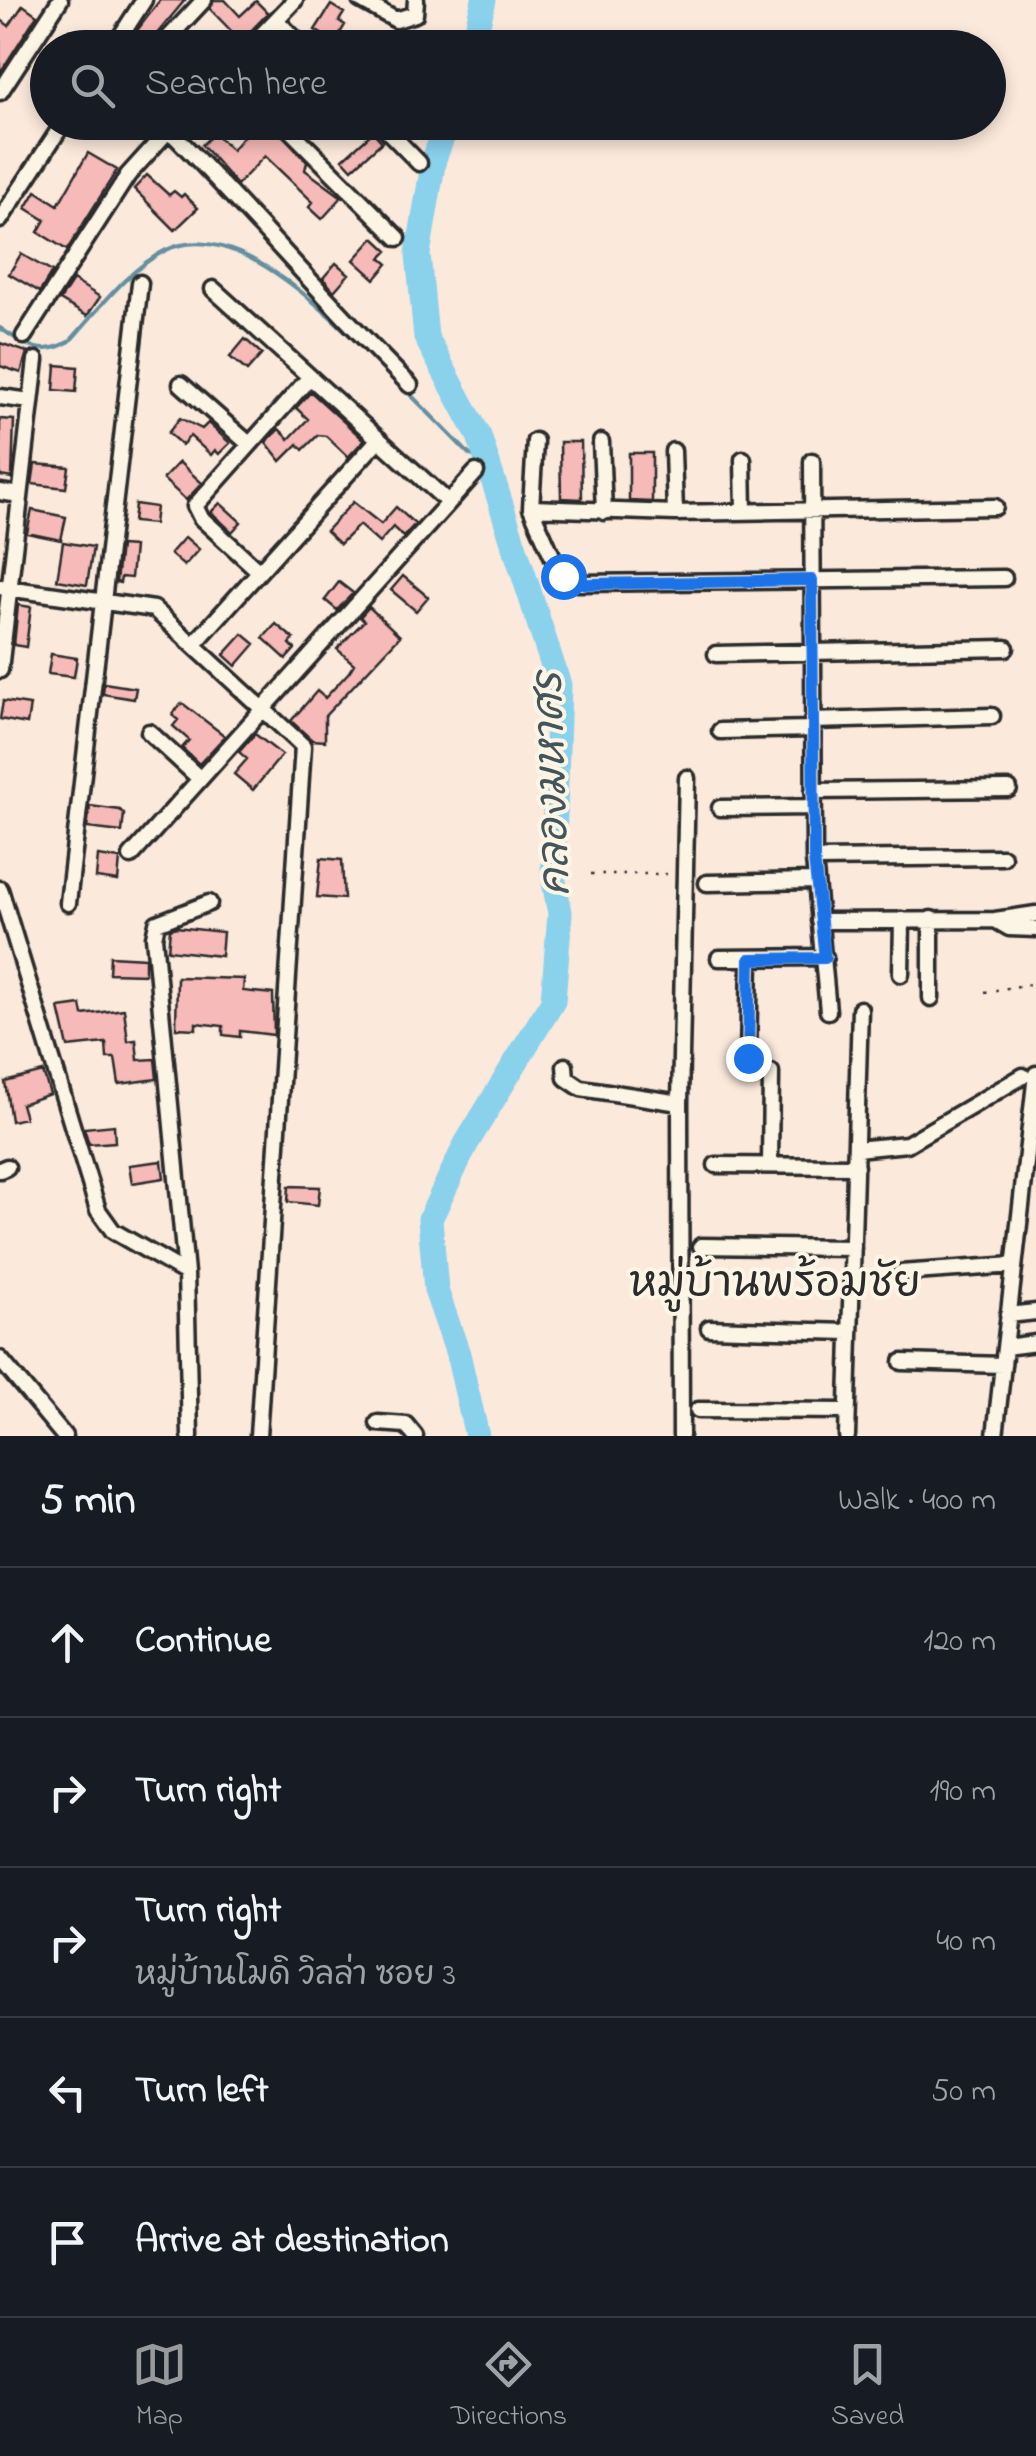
<!DOCTYPE html>
<html lang="en">
<head>
<meta charset="utf-8">
<style>
	body { margin:0; font-family:"Indie Flower","Playpen Sans Thai",sans-serif; background:#20242c; color:#f1f3f6 }
	.stop { position:absolute; width:30px; height:30px; margin:-22px; border:8px solid #1a73e8; border-radius:50%; background:#fff }
	.stop.end { background:#1a73e8; border-color:#fff; box-shadow:0 2px 10px #0008 }
	.list { margin:0; padding:0; list-style:none }
	h2 { display:flex; justify-content:space-between; align-items:center; height:130px; margin:0; padding:0 40px; font-size:42px }
	h2 small { font-size:32px; font-weight:400; color:#9ea1a6 }
	.list li { display:grid; grid-template-columns:65px 1fr auto; gap:30px; align-items:center; box-sizing:border-box; height:150px; padding:0 40px; border-top:2px solid #363941 }
	.list b { display:block; font-size:38px; white-space:nowrap }
	.list p { margin:0; font-size:32px; white-space:nowrap; color:#9ea1a6 }
	.list em { font-size:32px; font-style:normal; color:#9ea1a6 }
	.icon { flex:none; width:55px; height:55px; fill:none; stroke:currentColor; stroke-width:2; stroke-linecap:round; stroke-linejoin:round }
	.map { position:relative; flex:none; width:1036px; height:1436px; overflow:hidden }
	.search { position:absolute; background:#171b24; box-shadow:0 5px 15px #0003; left:30px; right:30px; top:30px; height:110px; display:flex; align-items:center; gap:25px; box-sizing:border-box; padding:0 35px; border-radius:55px; color:#9ea1a6; font-size:38px }
	.sheet { height:880px; background:#171b24 }
	nav { display:flex; justify-content:space-around; align-items:center; box-sizing:border-box; height:140px; border-top:2px solid #363941; background:#171b24; font-size:28px; color:#9ea1a6 }
	nav a { display:grid; justify-items:center; gap:5px }
	nav .on { color:#98999b }
	.map>svg:first-child { display:block }
	.lines { fill:none; stroke-linecap:round; stroke-linejoin:round }
	.stream { stroke:#648f9f; stroke-width:4 }
	.river { stroke:#8ad1ec; stroke-width:25 }
	.building { fill:#f6bab8; stroke:#2b2b2b; stroke-width:2.5 }
	.minor-casing { stroke:#2b2b2b; stroke-width:21 }
	.path { stroke:#2b2b2b; stroke-width:2.5; stroke-dasharray:2.5 8; stroke-linecap:butt }
	.minor { stroke:#fcf5e5; stroke-width:14 }
	.route { stroke:#1a73e8; stroke-width:12 }
	.labels { text-anchor:middle; dominant-baseline:central; stroke-width:8; stroke-linejoin:round; paint-order:stroke }
	.water-label { font-size:42px; font-style:italic; fill:#43545b; stroke:#fcf5e5 }
	.neighbourhood-label { font-size:42px; fill:#2b2b2b; stroke:#fcf5e5 }
</style>
</head>
<body>
<div class="map">
<svg width="1036" height="1436" viewBox="0 0 1036 1436">
	<rect width="100%" height="100%" fill="#fbe9dc"/>
	<filter id="ink" filterUnits="userSpaceOnUse"><feTurbulence type="fractalNoise" baseFrequency=".01" numOctaves="2"/><feDisplacementMap in="SourceGraphic" scale="20" xChannelSelector="R" yChannelSelector="G"/><feConvolveMatrix kernelMatrix="1 2 1 2 8 2 1 2 1" color-interpolation-filters="sRGB"/></filter>
	<g filter="url(#ink)">
		<g class="lines">
			<path class="stream" d="M0,328C25,345 42,358 70,341C99,309 127,270 166,250C238,215 337,323 385,370
				M406,390L469,454L487,463"/>
			<path class="river" d="M472,48L484,0
				M448,122L434,159L418,254L426,337L479,436L559,685L553,877L560,913L553,1001L466,1144L430,1219L436,1290L458,1354L477,1436"/>
		</g>
		<path class="building" d="M160,0H185L150,42L136,32Z
			M214,0H225L240,16L256,1L268,13L241,41L210,9Z
			M23,5L37,15L0,73V19L9,26Z
			M331,5L344,13L339,21L345,25L335,42L315,30Z
			M255,122H272L307,162L305,170L342,197L322,219L309,207L313,202L265,156L237,185L202,145L214,133L232,150Z
			M373,132L382,142L352,169L343,159Z
			M88,153L117,170L67,250L38,232L45,220L26,208L36,191L58,205Z
			M147,175L169,195L174,191L181,197L184,194L198,208L175,230L134,189Z
			M374,238L388,251L381,258L388,264L375,279L354,260Z
			M21,254L52,272L40,292L9,274Z
			M336,263L349,274L334,291L323,278Z
			M73,280L100,297L87,316L60,300Z
			M245,339L262,354L247,371L230,357Z
			M0,343L27,352L21,373L0,366Z
			M56,365L78,367L76,392L54,390Z
			M311,392L364,440L348,457L326,436L318,435L303,450L298,444L281,461L266,442L279,429L289,439L308,419L296,408Z
			M180,418L202,429L208,423L230,443L219,454L215,450L211,455L190,436L182,445L168,433Z
			M0,419L14,420L12,478L0,476Z
			M560,442H581L582,499L561,498Z
			M629,453H652V502L629,501Z
			M179,462L202,483L186,500L163,479Z
			M35,464L69,467L66,488L32,484Z
			M353,502L381,524L396,507L415,524L403,537L393,527L379,543L359,525L340,544L326,531Z
			M220,503L241,522L232,532L211,512Z
			M135,504L156,507L154,524L133,522Z
			M32,510L66,517L61,540L27,533Z
			M185,537L199,549L184,566L170,554Z
			M63,542L93,547L87,585L57,580Z
			M120,546L134,547L131,578L121,577L120,583L116,582Z
			M403,576L428,597L416,611L391,590Z
			M339,582L353,593L337,610L325,600Z
			M18,605L31,607L26,647L14,645Z
			M369,607L400,636L325,716V741L312,740L291,721L317,691L325,698L349,672L354,664L337,649L364,621L360,617Z
			M276,624L294,639L290,644L295,649L286,659L263,638Z
			M243,634L255,644L236,666L224,655Z
			M51,654L77,658L74,677L48,674Z
			M104,683L136,688L134,699L103,694Z
			M3,701L30,705L27,724L0,719Z
			M182,703L225,736L199,764L182,748L189,740L173,726L178,720L172,715Z
			M255,734L282,755L253,790L234,774L247,759L239,752Z
			M90,806L120,810L124,814L122,832L87,828Z
			M98,856L120,859L118,881L96,878Z
			M321,858L342,860L344,899L317,897Z
			M176,927L223,932L221,956L168,950L170,929Z
			M110,956L145,958V974L109,973Z
			M177,977L244,979L243,991L273,994L274,1035L240,1031V1037L223,1035V1026L196,1023V1029L176,1028Z
			M81,1005L83,1015L124,1009L128,1041L136,1040L138,1060L155,1059L157,1079L119,1084L115,1058H107L106,1043L68,1047L59,1008Z
			M43,1072L50,1094L21,1104L25,1118L11,1121L5,1082Z
			M114,1125L115,1142L89,1144L84,1128Z
			M162,1161L164,1178L132,1183L129,1165Z
			M289,1186L320,1187L318,1205L288,1202Z"/>
		<g class="lines">
			<g class="minor-casing">
				<path id="minor" d="M360,0L396,20L415,14L416,0
					M276,20L304,48
					M113,48L144,0
					M159,48L204,0
					M249,48L295,0
					M0,92L60,0
					M282,122L398,238
					M379,122L419,163
					M169,130C252,213 327,303 410,385
					M0,220L64,122
					M213,289L448,502
					M24,336L128,175L176,122
					M181,384L248,443
					M0,397L31,401
					M535,441L531,508L558,569L577,583L1004,578
					M601,442L604,512
					M673,451L675,513
					M743,459L744,511
					M812,461L814,859L828,1011
					M0,492L20,495
					M531,508L675,513L995,507
					M259,571L201,518L195,506L310,377
					M0,587L154,609L303,746L258,1436
					M195,643L379,439
					M716,654L1006,648
					M0,670L36,360
					M812,721L992,716
					M720,731L813,729
					M149,732L199,778
					M813,791L1009,789
					M720,808L813,807
					M131,856L476,472
					M814,859L1003,857
					M707,883L814,881
					M0,889L98,1210L113,1231L186,1273
					M68,903L140,283
					M995,920L1009,928L1036,929
					M819,921L995,920L1036,914
					M719,958L825,957
					M901,974L902,920
					M931,998V919
					M748,1058L750,959
					M565,1066L566,1078L581,1088L680,1103
					M856,1149L907,1144L1023,1076
					M716,1165L856,1166
					M770,1165L771,1072
					M0,1170L7,1167
					M701,1246L853,1248
					M900,1273L1014,1265
					M1008,1315L1036,1312
					M709,1328L849,1332
					M1005,1347L1036,1343
					M0,1359L64,1436
					M902,1362L1003,1365
					M698,1410L847,1411
					M378,1423L406,1425L415,1436
					M190,1436L186,1273L154,937L157,923L209,903
					M681,1436L680,1103L687,778
					M847,1436L860,1009
					M995,1436L1036,1074"/>
			</g>
			<path class="path" d="M591,874H670
				M985,992L1036,983"/>
			<use href="#minor" class="minor"/>
		</g>
	</g>
	<g class="lines" filter="url(#ink)">
		<path class="route" d="M563,576L586,584L812,580L814,859L825,958L750,959L748,1058"/>
	</g>
	<g class="labels">
		<g class="water-label">
			<text transform="translate(554 784) rotate(-92)">คลองมหาศร</text>
		</g>
		<g class="neighbourhood-label">
			<text x="775" y="1285">หมู่บ้านพร้อมชัย</text>
		</g>
	</g>
</svg>
<div class="stop" style="left:563px;top:576px"></div>
<div class="stop end" style="left:748px;top:1058px"></div>
<div class="search"><svg class="icon" aria-label="search" viewBox="0 0 24 24"><circle cx="10" cy="10" r="6"/><path d="M15 15l6 6"/></svg>Search here</div>
</div>
<section class="sheet">
<h2>5 min<small>Walk · 400 m</small></h2>
<ul class="list">
<li><svg class="icon" aria-label="ahead" viewBox="0 0 24 24"><path d="M12 20V5M6 11l6-6 6 6"/></svg><div><b>Continue</b></div><em>120 m</em></li>
<li><svg class="icon" aria-label="right" viewBox="0 0 24 24"><path d="M7 20v-9h11M14 6l5 5-5 5"/></svg><div><b>Turn right</b></div><em>190 m</em></li>
<li><svg class="icon" aria-label="right" viewBox="0 0 24 24"><path d="M7 20v-9h11M14 6l5 5-5 5"/></svg><div><b>Turn right</b><p>หมู่บ้านโมดิ วิลล่า ซอย 3</p></div><em>40 m</em></li>
<li><svg class="icon" aria-label="left" viewBox="0 0 24 24"><path d="M17 20v-9H6M10 6l-5 5 5 5"/></svg><div><b>Turn left</b></div><em>50 m</em></li>
<li><svg class="icon" aria-label="arrive" viewBox="0 0 24 24"><path d="M6 21V4h12l-3 4 3 4H6"/></svg><div><b>Arrive at destination</b></div></li>
</ul>
</section>
<nav>
<a class="on"><svg class="icon" aria-label="map" viewBox="0 0 24 24"><path d="M3 6l6-2 6 2 6-2v14l-6 2-6-2-6 2zM9 4v14M15 6v14"/></svg>Map</a>
<a><svg class="icon" aria-label="directions" viewBox="0 0 24 24"><path d="M12 3l9 9-9 9-9-9zM9 14v-3h6M13 9l2 2-2 2"/></svg>Directions</a>
<a><svg class="icon" aria-label="saved" viewBox="0 0 24 24"><path d="M7 4h10v16l-5-4-5 4z"/></svg>Saved</a>
</nav>
</body>
</html>
